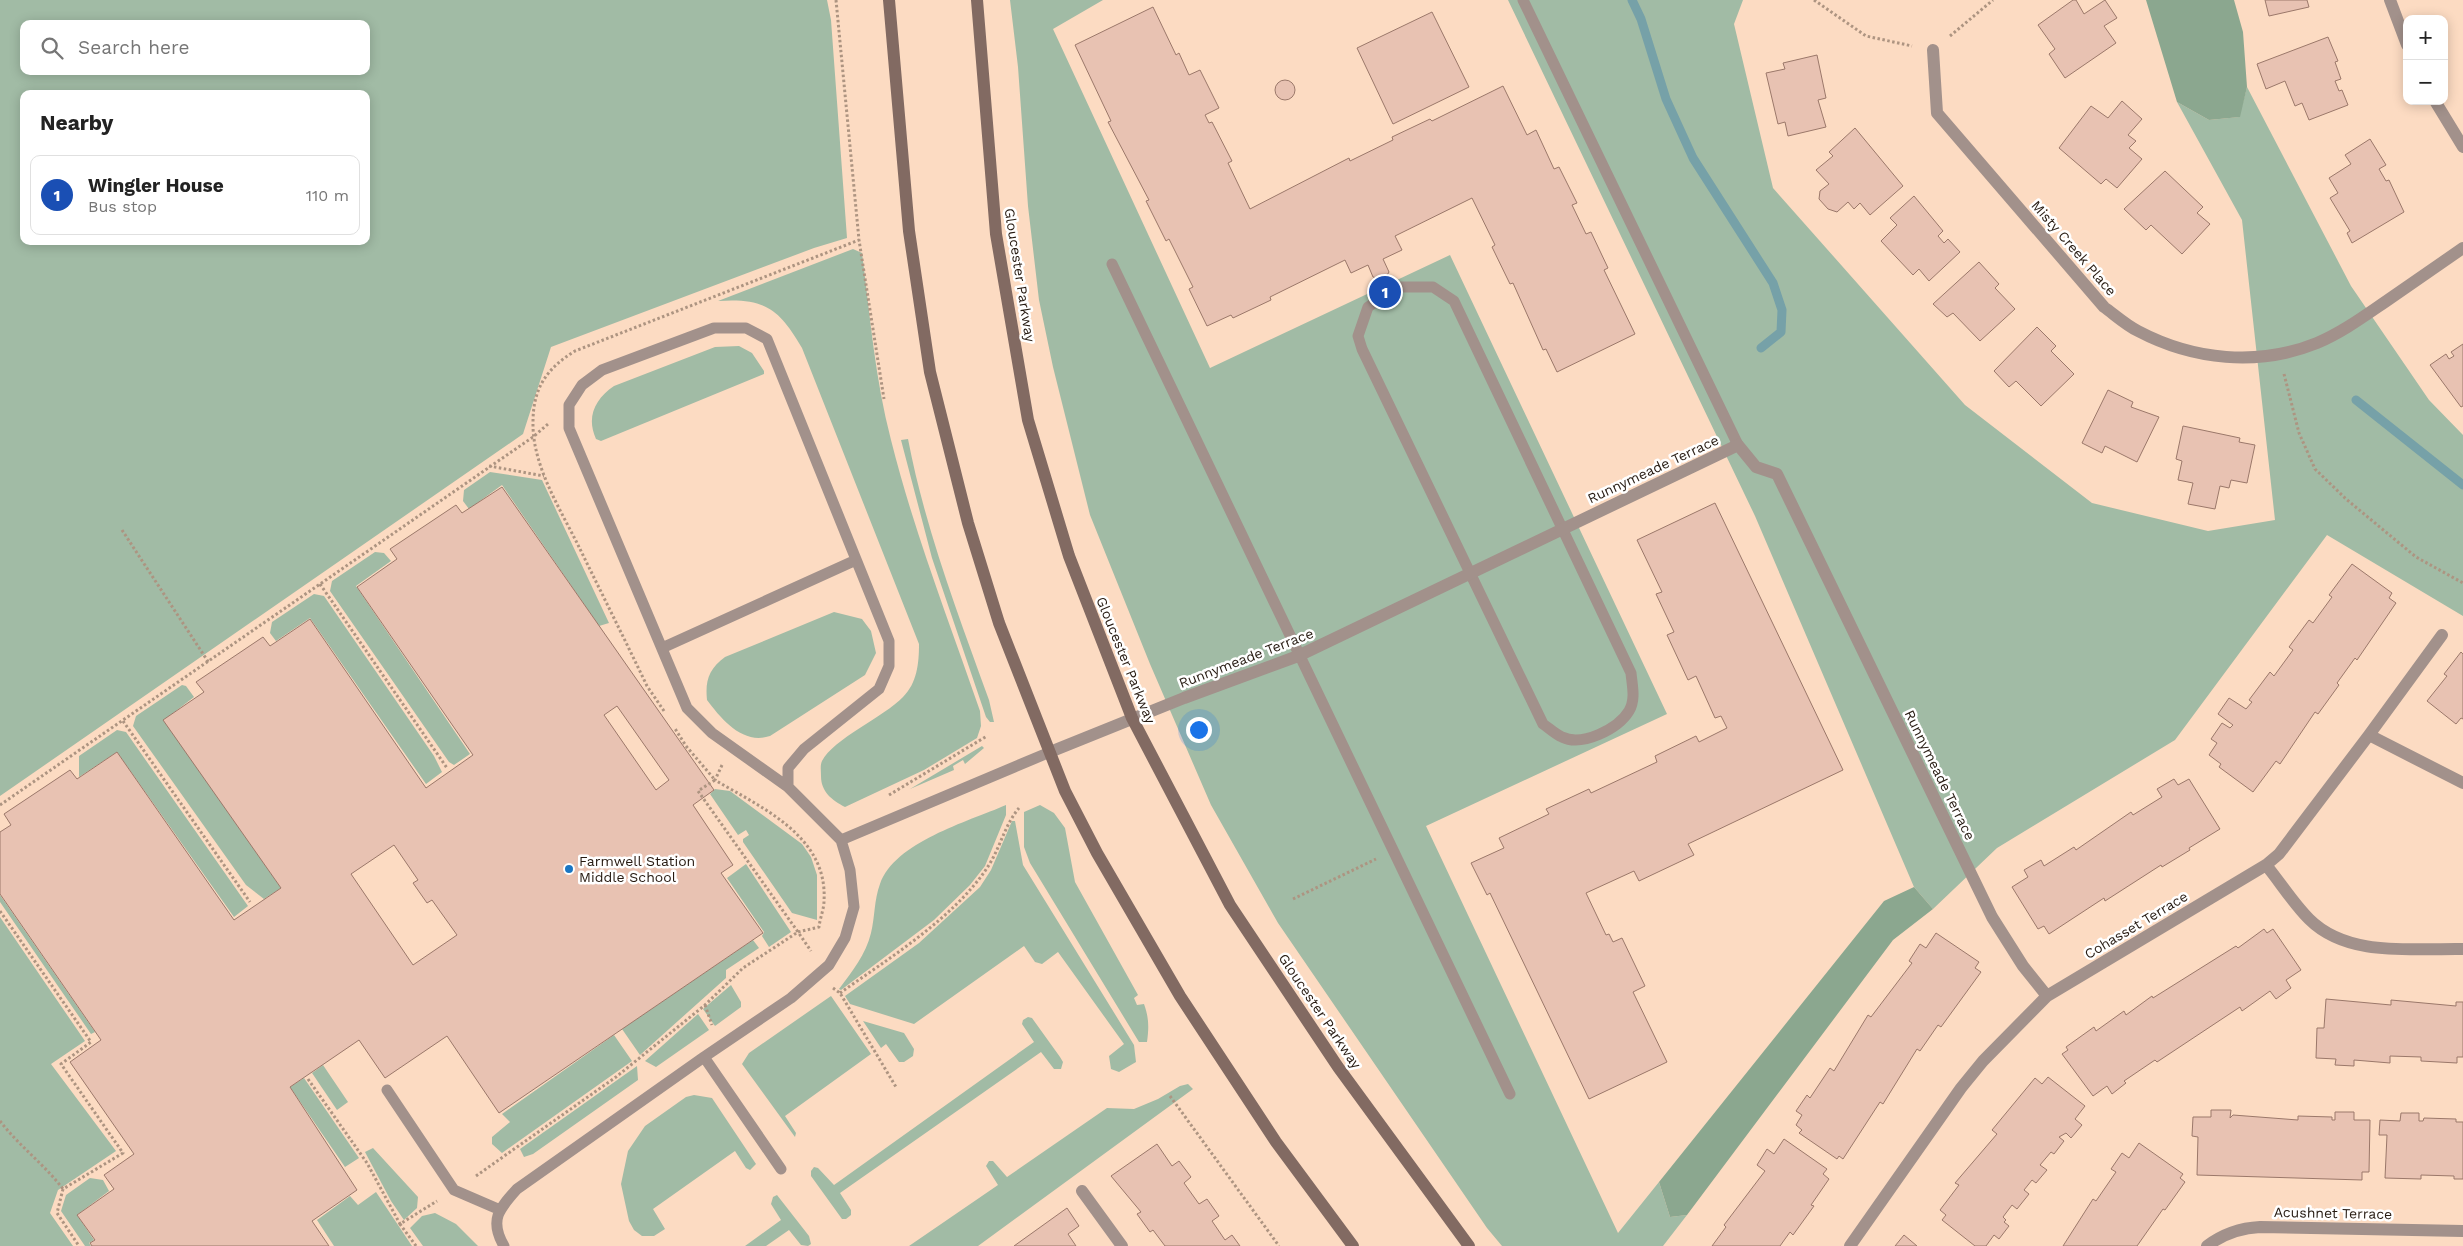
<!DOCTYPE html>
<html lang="en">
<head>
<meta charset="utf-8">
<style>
	body { margin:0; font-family:"Work Sans",sans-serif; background:#f6f6f6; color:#222 }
	.controls { position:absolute; right:15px; top:15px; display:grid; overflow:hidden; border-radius:10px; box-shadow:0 2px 12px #0003 }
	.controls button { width:45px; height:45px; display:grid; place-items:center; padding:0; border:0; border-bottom:1px solid #e0e0e0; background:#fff; color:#222; font:25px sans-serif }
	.you { position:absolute; left:1198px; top:729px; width:18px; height:18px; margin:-12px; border:4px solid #fff; border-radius:50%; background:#1a73e8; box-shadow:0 0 0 8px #1a73e833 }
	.badge { display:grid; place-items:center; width:32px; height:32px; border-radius:50%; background:#1a76c3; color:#fff; font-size:16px; font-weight:700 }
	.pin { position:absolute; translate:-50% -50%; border:2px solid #fff; box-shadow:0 1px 5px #0006 }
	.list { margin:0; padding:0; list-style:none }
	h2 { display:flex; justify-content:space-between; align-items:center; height:65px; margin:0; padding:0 20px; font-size:21px }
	h2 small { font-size:16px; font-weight:400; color:#767676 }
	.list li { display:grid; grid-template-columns:32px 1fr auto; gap:15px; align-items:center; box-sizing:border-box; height:80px; margin:0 10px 10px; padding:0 10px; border:1px solid #e0e0e0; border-radius:10px }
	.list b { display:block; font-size:19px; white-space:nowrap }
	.list p { margin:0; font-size:16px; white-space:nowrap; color:#767676 }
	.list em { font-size:16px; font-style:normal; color:#767676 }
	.icon { flex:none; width:28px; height:28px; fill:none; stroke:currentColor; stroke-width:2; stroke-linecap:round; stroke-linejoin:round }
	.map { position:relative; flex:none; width:2463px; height:1246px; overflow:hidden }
	.search { position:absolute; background:#fff; box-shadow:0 2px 12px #0003; left:20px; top:20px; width:350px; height:55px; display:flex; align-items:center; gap:12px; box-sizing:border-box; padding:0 18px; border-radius:10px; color:#767676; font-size:19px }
	.panel { position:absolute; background:#fff; box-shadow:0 2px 12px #0003; left:20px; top:90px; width:350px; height:155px; border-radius:10px }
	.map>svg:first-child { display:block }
	.green { fill:#a1bba5; fill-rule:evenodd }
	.forest { fill:#8ba78f }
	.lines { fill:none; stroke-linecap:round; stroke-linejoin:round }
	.stream { stroke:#76a1a8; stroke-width:9 }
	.building { fill:#e8c2b2; stroke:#9b786a; fill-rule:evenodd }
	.path { stroke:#ad9481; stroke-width:3; stroke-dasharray:2.5 2.5; stroke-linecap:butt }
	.lane { stroke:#a2918b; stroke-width:11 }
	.street { stroke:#a2918b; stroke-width:12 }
	.secondary { stroke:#826a62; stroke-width:12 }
	.poi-dot { fill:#1a76c3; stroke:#fff; stroke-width:2 }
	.labels { text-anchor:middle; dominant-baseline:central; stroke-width:5; stroke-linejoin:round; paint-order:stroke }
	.street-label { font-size:14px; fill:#251910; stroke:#fff }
	.poi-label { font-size:14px; fill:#251910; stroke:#fff; text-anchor:start }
</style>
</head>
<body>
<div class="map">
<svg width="2463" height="1246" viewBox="0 0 2463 1246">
	<rect width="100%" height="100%" fill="#fcdbc2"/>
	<path class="green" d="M0,0H827L831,20L847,238L814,248L551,347L523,434L0,796ZM24,24H366V71H24ZM24,94H366V241H24Z
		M1010,0H1103L1053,29L1210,368L1450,255L1667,714L1426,826L1618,1233L1659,1182L1670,1217L1687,1215L1663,1246H1502L1487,1228L1278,923L1211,805L1150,664L1090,515L1053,367L1039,300L1028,206L1018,67Z
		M1508,0H1743L1734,24L1773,188L1965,405L2092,503L2208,531L2275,520L2242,220L2177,102L2209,120L2239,117L2247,87L2351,286L2429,400L2463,435V616L2327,535L2175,740L1997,848L1933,909L1914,887L1755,516Z
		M853,249L862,253C870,315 875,379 891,440C914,532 949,621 980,711L981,726L977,738L924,770L845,807C832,800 821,792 821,776C821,771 820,765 822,761C833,739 884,717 903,697C917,683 919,664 919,644L802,348C779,308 764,298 718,301Z
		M739,346L752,353L764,371V374L601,441L596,439C586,417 595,399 614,386L715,347Z
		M908,439C925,528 958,614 989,700L994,722H990L986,717L932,558L901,440Z
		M490,472L542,480L609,623L599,626L502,485L469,509L463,501L464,490Z
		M375,552L384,553L391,561L356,586L470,754L454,765L449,762L330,591L332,581Z
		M314,594L324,596L434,756L442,772L426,784L310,618L276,641L270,633L272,622Z
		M834,612L862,619L871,631L876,653L865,675L770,736C743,745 722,720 707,700C705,680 709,669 725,657Z
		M182,685L186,686L194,697L164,720L281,888L264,899L246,885L133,726L136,716Z
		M117,730L126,732L248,906L234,917L117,752L79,777V756Z
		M982,746L984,748L965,764L963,760L953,766L954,770L910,789Z
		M715,789L730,791L802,844L811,857L817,875V920L792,913L743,842V839L749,835L746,830L738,835L710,794Z
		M1006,805V815L985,866L970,885L934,920L841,990L839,989C852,972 866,954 871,933C875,917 874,900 880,884C895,842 967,822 1006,805Z
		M1040,805L1054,813L1065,828L1075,882L1138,995L1134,998L1137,1005L1144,1004C1149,1018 1149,1027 1147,1042H1139L1030,863L1024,847V812Z
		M1012,821H1015L1023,865L1134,1045L1136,1062L1119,1072L1111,1069L1109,1056L1124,1044L1058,952L1042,964L1035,962L1024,946L914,1024L850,1004L845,996L919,943L980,887L991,870Z
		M746,864L791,932L769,947L762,936L764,932L727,878Z
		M0,895L95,1032L91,1034L0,902Z
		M0,917L85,1041L51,1064L116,1151L58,1190L50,1213L73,1246H0Z
		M753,940L759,948L726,970V978L640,1055L622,1029Z
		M731,985L741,1002V1007L715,1026L703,1009Z
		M831,996L871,1054L785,1116L796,1133L795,1137L742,1064L749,1053Z
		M698,1014L709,1030L656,1067L645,1061Z
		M1028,1017L1032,1018L1060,1057L1063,1062L1061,1069H1054L1041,1052L840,1193L851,1210V1215L846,1219H842L811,1176V1171L814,1167L818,1168L834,1185L1034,1042L1022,1024L1023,1020Z
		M863,1021L904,1033L914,1049L913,1056L904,1062H899L886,1044L881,1048Z
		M614,1035L632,1061L502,1153L492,1144V1137L510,1122L502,1114Z
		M323,1065L348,1102L337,1110L312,1073Z
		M637,1066L638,1080L533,1154L524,1157L520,1149Z
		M304,1078L359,1158L345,1167L290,1087Z
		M1188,1084L1193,1089L978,1246H909L998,1185L986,1166L989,1161H993L1007,1177L1107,1108L1134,1109L1158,1099L1180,1086Z
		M694,1095L712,1098L756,1164L750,1170L746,1168L735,1151L653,1209L665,1229L654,1236H642L634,1230L629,1221L621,1184L628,1151L645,1126L686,1097Z
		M373,1148L418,1197L417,1208L404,1220L391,1201L365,1152Z
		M90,1178L103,1180L109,1191L77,1215L94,1240L89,1243L91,1246H85L61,1211L66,1195Z
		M376,1192L412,1246H334L317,1220L350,1196L358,1205Z
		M777,1195L809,1236L811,1244L808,1246L801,1245L789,1230L766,1246H745L781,1220L771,1204L773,1197Z
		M435,1213L456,1224L478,1246H423L410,1228L422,1216Z"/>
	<path class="forest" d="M2146,0H2234L2243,32L2247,87L2240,117L2209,120L2177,102Z
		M1914,887L1933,909L1893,940L1687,1215L1670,1217L1659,1182L1884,901Z"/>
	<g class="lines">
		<path class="stream" d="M1632,0L1641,19L1666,99L1693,158L1773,283L1782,310L1781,332L1761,348
			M2356,400L2463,485"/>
	</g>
	<path class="building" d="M2073,0H2076L2084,14L2105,0L2117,18L2104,26L2116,43L2065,78L2049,54L2055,49L2038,25Z
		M2265,0H2307L2309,7L2269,16Z
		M1153,7L1176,55L1179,53L1189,75L1200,70L1219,108L1205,115L1209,123L1212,122L1232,161L1228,163L1250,209L1349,158L1350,161L1393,140L1392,137L1430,119L1432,121L1503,86L1527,135L1536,130L1554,169L1559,167L1577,203L1572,205L1586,234L1591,232L1608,268L1604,270L1635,334L1557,372L1546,349L1543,350L1513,283L1510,284L1492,247L1495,245L1472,198L1395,236L1402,250L1383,259L1389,272L1384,280L1373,277L1368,265L1351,273L1345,260L1270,297L1271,300L1233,318L1231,315L1207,326L1189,289L1193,287L1169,239L1166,241L1146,201L1149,200L1108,122L1111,121L1075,45Z
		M1432,12L1469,87L1393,124L1357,48Z
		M2328,37L2338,61L2335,62L2341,79L2335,81L2339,91L2342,90L2348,105L2309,120L2302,103L2295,106L2285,81L2266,89L2257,64Z
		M1817,55L1826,98L1818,100L1826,127L1788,136L1785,122L1778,124L1766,73L1785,69L1783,63Z
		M1275 90a10 10 0 1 1 20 0a10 10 0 1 1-20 0Z
		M2122,101L2142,119L2128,135L2136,141L2129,148L2142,159L2117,188L2106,179L2101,184L2059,148L2091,106L2108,118Z
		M1855,128L1903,186L1870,215L1860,203L1854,209L1848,202L1837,212L1828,209L1819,199L1820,191L1829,184L1816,170L1833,156L1829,152Z
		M2370,139L2386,165L2379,169L2386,181L2389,180L2404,212L2352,243L2347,233L2350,231L2330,198L2338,193L2329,178L2351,164L2345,155Z
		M2165,171L2203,207L2197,213L2210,224L2182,254L2151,225L2146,230L2124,209Z
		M1914,196L1943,231L1938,236L1944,243L1948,239L1960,252L1929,281L1919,269L1913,275L1881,241L1897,225L1890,218Z
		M1979,262L1999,284L1995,288L2015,309L1980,341L1953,313L1947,317L1933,304Z
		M2037,327L2056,346L2051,351L2074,374L2041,406L2016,381L2009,387L1994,371Z
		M2463,344V406L2461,407L2430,365L2446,354L2449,359L2454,356L2451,352Z
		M2108,390L2133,402L2131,407L2159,417L2137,462L2105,446L2102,453L2082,443Z
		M2183,426L2240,438L2239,442L2255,445L2247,483L2231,480L2229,488L2220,486L2215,509L2188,504L2193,483L2178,480L2182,461L2176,459Z
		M502,487L714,790L693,805L733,865L721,873L763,933L499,1113L447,1036L385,1078L359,1040L290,1087L357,1190L312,1221L329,1246H92L90,1243L95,1240L77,1215L114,1189L104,1175L134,1154L70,1062L101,1040L0,894V832L11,825L4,814L70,770L77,779L117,752L234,920L281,888L163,720L204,692L196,682L263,637L270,646L310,619L426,788L473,755L357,587L397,559L390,549L456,505L462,513ZM617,706L669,780L656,790L604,715ZM394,845L418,880L413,883L427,903L432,900L457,935L413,965L351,874Z
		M1715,503L1843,770L1688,844L1694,855L1639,881L1634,871L1586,893L1606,935L1609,934L1613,942L1622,938L1645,986L1633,992L1667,1062L1589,1099L1490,893L1487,895L1471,863L1504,848L1499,838L1549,814L1546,809L1589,789L1591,793L1657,762L1655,756L1696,736L1699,742L1727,728L1721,716L1715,718L1696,676L1688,680L1667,635L1674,632L1656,594L1662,592L1637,540Z
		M2352,564L2392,593L2389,598L2396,603L2357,660L2355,658L2337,683L2339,685L2318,714L2315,712L2280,764L2276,761L2253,792L2219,767L2221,764L2209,755L2217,743L2211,739L2222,723L2230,728L2233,725L2218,714L2229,698L2246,709L2252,702L2249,700L2270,672L2274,676L2293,650L2289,647L2309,620L2313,623L2332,597L2329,595Z
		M2461,652L2463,654V719L2461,718L2456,724L2427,701L2447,676L2444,674Z
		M2174,779L2178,785L2189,779L2220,829L2189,848L2190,850L2162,867L2161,865L2105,901L2104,898L2049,934L2044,926L2038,929L2012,887L2028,877L2024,870L2041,860L2044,866L2074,847L2076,850L2131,812L2133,815L2162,797L2157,789Z
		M2264,929L2267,933L2273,929L2301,970L2286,980L2291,988L2276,999L2270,991L2242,1011L2240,1007L2157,1062L2155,1060L2124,1081L2126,1083L2112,1094L2107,1086L2093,1096L2062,1054L2068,1050L2066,1047L2094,1027L2096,1031L2124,1011L2126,1015L2152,996L2153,998L2236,946L2238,948Z
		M1936,933L1979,962L1975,968L1981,972L1941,1027L1938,1025L1920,1051L1917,1049L1883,1104L1880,1102L1843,1159L1839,1156L1837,1159L1799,1133L1802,1130L1796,1125L1802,1115L1796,1111L1807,1095L1810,1098L1830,1068L1834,1071L1868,1015L1871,1017L1912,963L1909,961L1920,944L1926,948Z
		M2326,999L2391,1005V1000L2456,1006V1002H2463V1057H2457V1063L2421,1061V1057L2390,1056V1063L2354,1060V1066L2335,1065L2336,1059L2316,1058L2317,1028H2324Z
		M2048,1077L2085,1106L2075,1119L2082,1125L2071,1138L2066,1133L2059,1137L2064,1141L2054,1154L2051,1152L2040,1165L2047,1170L2036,1183L2032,1180L2024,1190L2029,1194L2017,1209L2012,1205L2003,1217L2006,1220L2004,1222L2009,1226L1999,1239L1994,1235L1986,1246H1975L1942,1220L1946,1215L1940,1210L1959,1185L1955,1183L1997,1134L1992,1130L2035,1078L2042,1084Z
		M2211,1110H2231L2230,1118L2233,1115L2298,1120V1116L2332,1117V1120H2335V1112H2354V1120H2370L2369,1172H2362V1180L2197,1175L2198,1137L2192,1136L2193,1117H2211Z
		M2401,1113H2419V1121H2423L2424,1118L2456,1119V1122H2463V1179H2454V1176L2421,1175V1179L2385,1178L2387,1135H2379L2380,1120L2400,1121Z
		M1784,1139L1827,1169L1823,1174L1829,1179L1811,1205L1814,1206L1793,1235L1790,1232L1780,1246H1712L1726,1227L1724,1225L1765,1171L1757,1165L1767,1149L1774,1154Z
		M2139,1143L2183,1174L2180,1178L2185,1182L2165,1210L2163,1209L2137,1246H2063L2093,1199L2096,1201L2116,1172L2111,1169L2122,1153L2129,1158Z
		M1157,1144L1172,1166L1179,1161L1191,1177L1184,1183L1199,1204L1207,1199L1219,1216L1212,1221L1225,1240L1232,1235L1240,1246H1165L1153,1230L1150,1232L1137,1214L1141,1212L1111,1176Z
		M1067,1208L1079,1226L1068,1234L1076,1246H1014Z
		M1904,1235L1917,1246H1895Z"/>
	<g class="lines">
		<path class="path" d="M836,0L859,240L884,399
			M1814,0L1866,36L1912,46
			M1950,36L1993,0
			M2284,374L2299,433L2315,469L2346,499L2416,557L2463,583
			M489,466L544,476
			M122,530L209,663
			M320,584L447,768
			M664,711L647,686C625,640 602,594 580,549C561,510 532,466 533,422C533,388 547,368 575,351L859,240
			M123,721L250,902
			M722,765L715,780C762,808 828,836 824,901C824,909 820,918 819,927L798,932L811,951
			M889,795L987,736
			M0,805L533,437L548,424
			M1293,899L1376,859
			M0,911L91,1042L61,1064L123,1153L63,1189L57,1213L79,1246
			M833,988L840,993L896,1087
			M840,993C888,959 954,918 987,868C1000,849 1004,826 1019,808
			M705,1005L712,1025
			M308,1079L367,1163L400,1224
			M1170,1096L1279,1246
			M0,1121C19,1146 44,1164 63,1189
			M476,1176L616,1077L705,1005L743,968L798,932L698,791L715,780L686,746L674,727
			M416,1246L400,1224L437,1201"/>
		<path class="lane" d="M1523,0L1738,445
			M1112,264L1510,1094
			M1399,287H1433L1454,301L1631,673C1632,685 1636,699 1629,711C1618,729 1582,747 1562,737C1555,734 1549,728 1543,724L1362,349L1358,336L1368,307Z
			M662,648L856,560
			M841,840L1050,752
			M387,1090L454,1190L498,1209
			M781,1169L704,1057L791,998L829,965L845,938L854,907L850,870L841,840L788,787L712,733L687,708L569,428V405L582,385L602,370L714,328H746L767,339L889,641V666L879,689L804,749L788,768V787
			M504,1246C489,1220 499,1209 517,1189L704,1057"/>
		<path class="street" d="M2390,0L2407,45
			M1933,50L1937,113L2104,307C2115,315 2126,325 2138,331C2193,360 2258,367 2317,343C2341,333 2363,317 2385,302C2411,284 2437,266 2463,248
			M2435,101L2463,147
			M2369,735L2463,783
			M1050,752L1184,698L1298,656L1738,445L1756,467L1777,474L1992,917L2023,966L2047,996
			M2266,865C2280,882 2293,903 2309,919C2348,958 2413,948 2463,949
			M1082,1191L1122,1246
			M1850,1246L1961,1088L1983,1061L2047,996L2266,865L2279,854L2369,735L2442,635
			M2207,1246C2223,1234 2240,1228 2260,1227L2463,1231"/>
		<path class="secondary" d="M889,0L909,231L930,372L968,523L999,623L1065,791L1097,853L1180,996L1276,1142L1353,1246
			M977,0L996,234L1028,420L1069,556L1132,718L1230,905L1338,1067L1469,1246"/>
	</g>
	<circle class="poi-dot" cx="569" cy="869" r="5"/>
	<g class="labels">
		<g class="street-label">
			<text transform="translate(2074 248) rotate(49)">Misty Creek Place</text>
			<text transform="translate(1020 275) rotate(81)">Gloucester Parkway</text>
			<text transform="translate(1653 469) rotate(-25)">Runnymeade Terrace</text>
			<text transform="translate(1246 658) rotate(-21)">Runnymeade Terrace</text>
			<text transform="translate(1126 660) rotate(68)">Gloucester Parkway</text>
			<text transform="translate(1940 775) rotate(64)">Runnymeade Terrace</text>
			<text transform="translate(2136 925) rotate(-31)">Cohasset Terrace</text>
			<text transform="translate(1320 1011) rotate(56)">Gloucester Parkway</text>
			<text transform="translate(2333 1213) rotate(1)">Acushnet Terrace</text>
		</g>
		<g class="poi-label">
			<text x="579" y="861">Farmwell Station<tspan x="579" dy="16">Middle School</tspan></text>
		</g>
	</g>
</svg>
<div class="controls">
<button>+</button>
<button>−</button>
</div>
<div class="you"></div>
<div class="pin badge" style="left:1385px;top:292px;background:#1a4fb4">1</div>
<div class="search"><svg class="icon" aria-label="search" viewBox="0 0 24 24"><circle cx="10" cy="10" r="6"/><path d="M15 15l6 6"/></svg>Search here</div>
<section class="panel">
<h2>Nearby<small></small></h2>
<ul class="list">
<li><span class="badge" style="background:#1a4fb4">1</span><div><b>Wingler House</b><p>Bus stop</p></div><em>110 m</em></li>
</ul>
</section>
</div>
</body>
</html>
